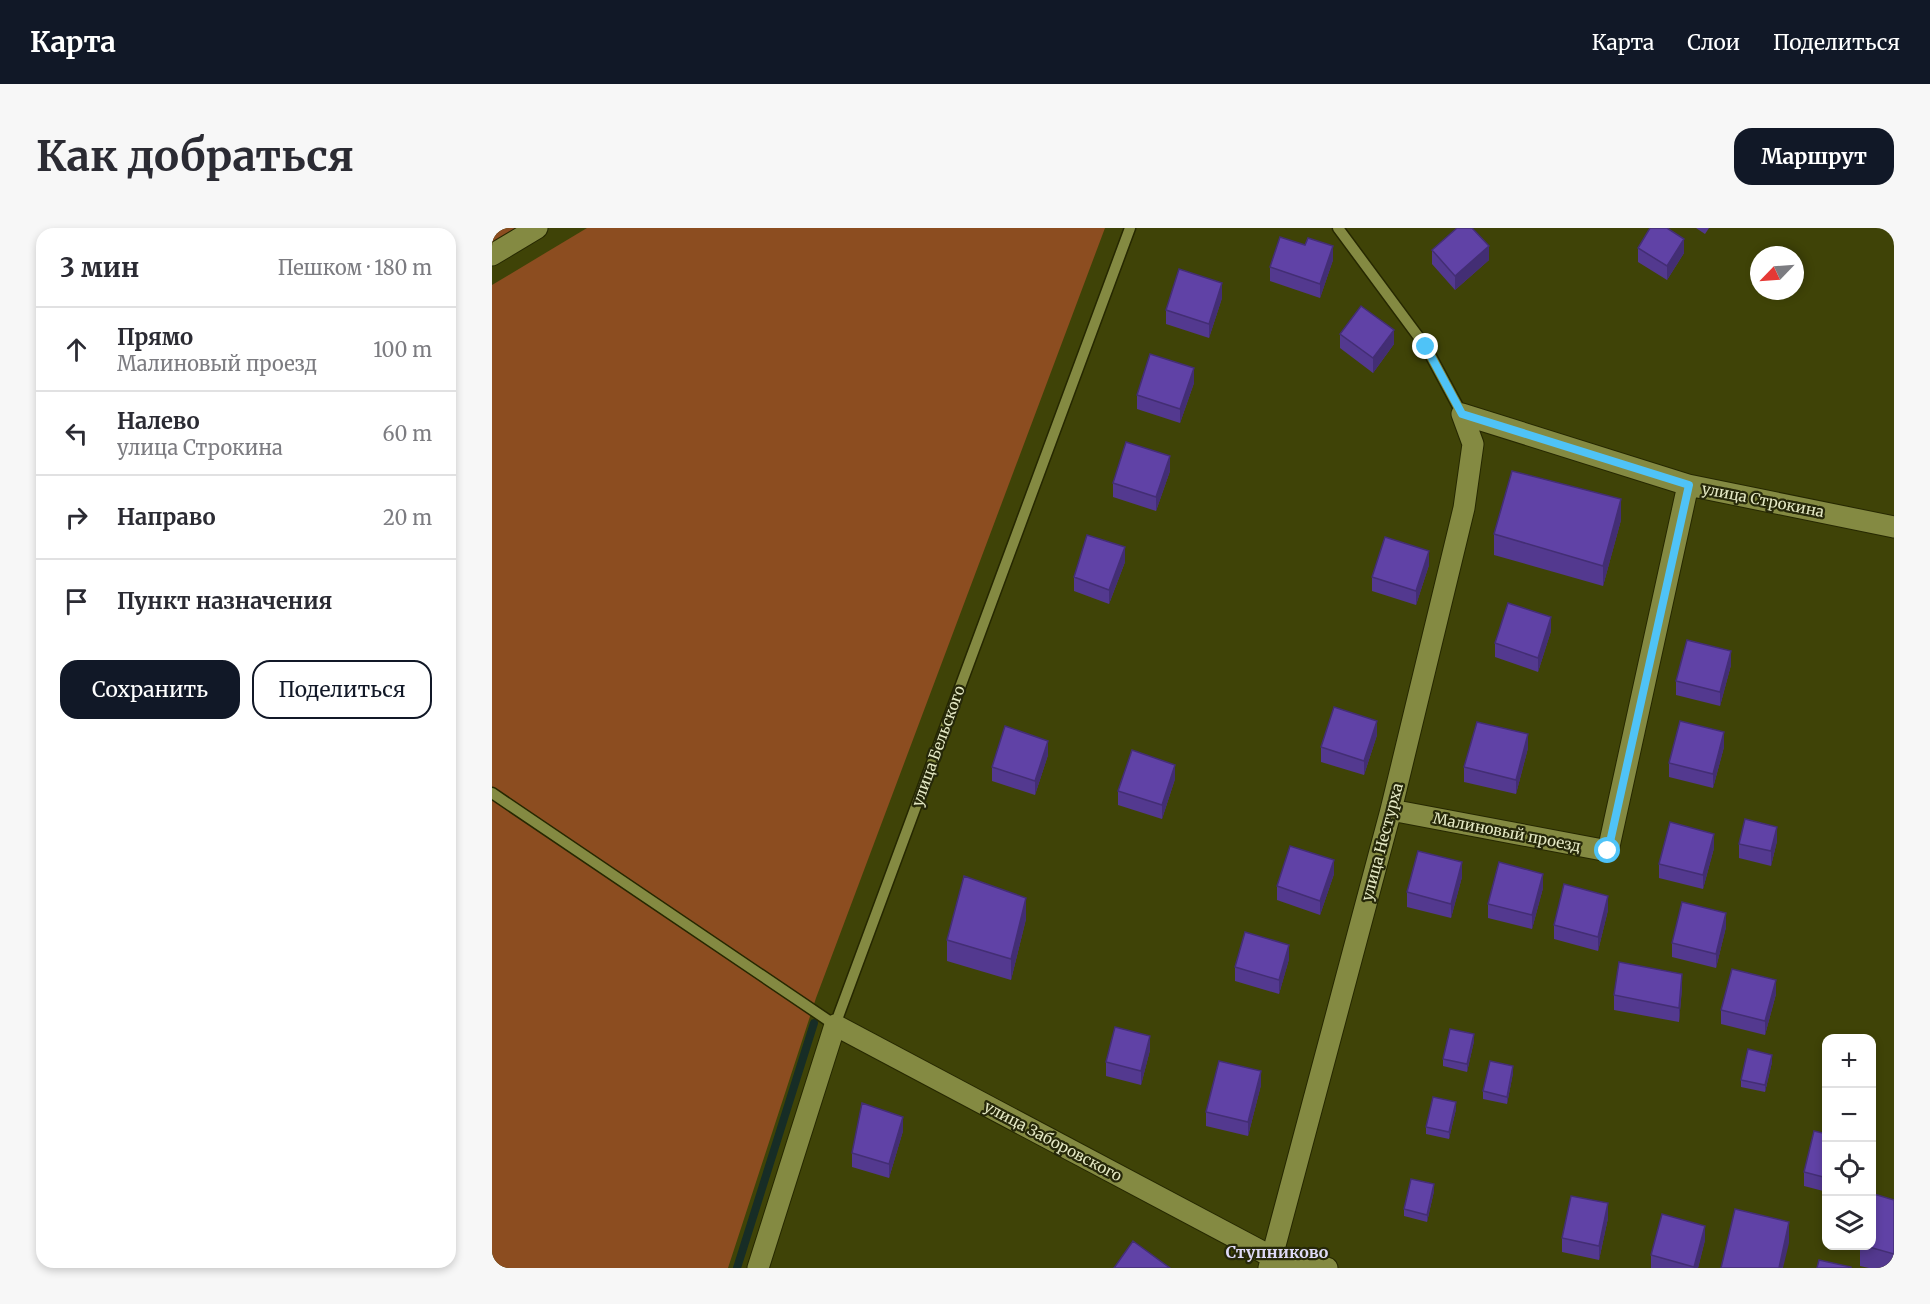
<!DOCTYPE html>
<html lang="ru">
<head>
<meta charset="utf-8">
<style>
	body { margin:0; font-family:Merriweather,serif; background:#f7f7f7; color:#2b2b33 }
	.controls { position:absolute; right:18px; bottom:18px; display:grid; overflow:hidden; border-radius:12px; box-shadow:0 3px 9px #0003 }
	.controls button { width:54px; height:54px; display:grid; place-items:center; padding:0; border:0; border-bottom:2px solid #e1e1e2; background:#fff; color:#2b2b33; font:30px sans-serif }
	.compass { position:absolute; left:1258px; top:18px; width:54px; height:54px; border-radius:50%; background:#fff; box-shadow:0 3px 9px #0003; rotate:245deg }
	.stop { position:absolute; width:18px; height:18px; margin:-14px; border:4px solid #4fc3f7; border-radius:50%; background:#fff }
	.stop.end { background:#4fc3f7; border-color:#fff; box-shadow:0 2px 6px #0008 }
	.list { margin:0; padding:0; list-style:none }
	h2 { display:flex; justify-content:space-between; align-items:center; height:78px; margin:0; padding:0 24px; font-size:26px }
	h2 small { font-size:20px; font-weight:400; color:#7c7c81 }
	.list li { display:grid; grid-template-columns:39px 1fr auto; gap:18px; align-items:center; box-sizing:border-box; height:84px; padding:0 24px; border-top:2px solid #e1e1e2 }
	.list b { display:block; font-size:22px; white-space:nowrap }
	.list p { margin:0; font-size:20px; white-space:nowrap; color:#7c7c81 }
	.list em { font-size:20px; font-style:normal; color:#7c7c81 }
	.actions { display:flex; gap:12px; padding:18px 24px }
	.actions a { flex:1; padding:14px 0; border:2px solid #111827; border-radius:18px; text-align:center; font-size:21px; color:#111827 }
	.actions .main { background:#111827; color:#fff }
	.icon { flex:none; width:33px; height:33px; fill:none; stroke:currentColor; stroke-width:2; stroke-linecap:round; stroke-linejoin:round }
	.map { position:relative; flex:none; width:1402px; height:1040px; overflow:hidden; border-radius:18px }
	header { display:flex; align-items:center; gap:36px; box-sizing:border-box; height:84px; padding:0 30px; background:#111827; color:#fff }
	header strong { font-size:28px }
	nav { display:flex; gap:33px; margin-inline-start:auto; font-size:21px }
	.intro { display:flex; align-items:center; justify-content:space-between; box-sizing:border-box; height:144px; padding:0 36px }
	h1 { margin:0; font-size:42px }
	.button { padding:15px 27px; border-radius:18px; background:#111827; color:#fff; font-size:21px; font-weight:700 }
	main { display:flex; gap:36px; padding:0 36px }
	aside { flex:1; background:#fff; border-radius:18px; box-shadow:0 3px 9px #0003 }
	.map>svg:first-child { display:block }
	.green { fill:#8c4d20 }
	.lines { fill:none; stroke-linecap:round; stroke-linejoin:round }
	.stream { stroke:#172d26; stroke-width:8 }
	.lane-casing { stroke:#262801; stroke-width:13 }
	.street-casing { stroke:#262801; stroke-width:23 }
	.lane { stroke:#848a42; stroke-width:10 }
	.street { stroke:#848a42; stroke-width:21 }
	.wall { fill:#53398f }
	.shaded-wall { fill:#432e74 }
	.building { fill:#6042a6; stroke:#432e74; stroke-width:1.5 }
	.route { stroke:#4fc3f7; stroke-width:8 }
	.labels { text-anchor:middle; dominant-baseline:central; stroke-width:4.5; stroke-linejoin:round; paint-order:stroke }
	.street-label { font-size:15px; fill:#e5e9c5; stroke:#262809 }
	.neighbourhood-label { font-size:16px; font-weight:bold; fill:#dfdaf8; stroke:#262809 }
</style>
</head>
<body>
<header>
<strong>Карта</strong>
<nav><a>Карта</a><a>Слои</a><a>Поделиться</a></nav>
</header>
<div class="intro"><h1>Как добраться</h1><a class="button">Маршрут</a></div>
<main>
<aside>
<h2>3 мин<small>Пешком · 180 m</small></h2>
<ul class="list">
<li><svg class="icon" aria-label="ahead" viewBox="0 0 24 24"><path d="M12 20V5M6 11l6-6 6 6"/></svg><div><b>Прямо</b><p>Малиновый проезд</p></div><em>100 m</em></li>
<li><svg class="icon" aria-label="left" viewBox="0 0 24 24"><path d="M17 20v-9H6M10 6l-5 5 5 5"/></svg><div><b>Налево</b><p>улица Строкина</p></div><em>60 m</em></li>
<li><svg class="icon" aria-label="right" viewBox="0 0 24 24"><path d="M7 20v-9h11M14 6l5 5-5 5"/></svg><div><b>Направо</b></div><em>20 m</em></li>
<li><svg class="icon" aria-label="arrive" viewBox="0 0 24 24"><path d="M6 21V4h12l-3 4 3 4H6"/></svg><div><b>Пункт назначения</b></div></li>
</ul>
<div class="actions"><a class="main">Сохранить</a><a>Поделиться</a></div>
</aside>
<div class="map">
<svg width="1402" height="1040" viewBox="0 0 1402 1040">
	<rect width="100%" height="100%" fill="#3f4307"/>
	<path class="green" d="M0,0H54L0,33Z
		M95,0H613L324,770L236,1040H0V57Z"/>
	<g class="lines">
		<path class="stream" d="M245,1040L322,795"/>
		<g class="lane-casing">
			<path id="lane" d="M846,0L934,119L970,186
				M0,565L343,797L638,0"/>
		</g>
		<g class="street-casing">
			<path id="street" d="M0,27L45,0
				M970,186L1196,257L1402,299
				M899,582L1116,623L1196,257
				M266,1040L343,797L780,1029L835,1040
				M777,1040L899,582L972,280L981,216L970,186"/>
		</g>
		<use href="#lane" class="lane"/>
		<use href="#street" class="street"/>
	</g>
	<path class="wall" d="M1204,0H1217L1213,6Z
		M1146,20L1192,25L1175,52L1146,34Z
		M940,22L997,32L963,62L940,36Z
		M841,32L828,70L778,53V39Z
		M730,70L717,110L674,96V82Z
		M848,106L902,116L881,145L848,120Z
		M702,155L688,195L645,181V167Z
		M678,243L664,283L621,269V255Z
		M1129,292L1111,358L1002,327V306Z
		M633,334L617,376L582,363V349Z
		M937,337L924,377L880,363V349Z
		M1059,403L1046,444L1003,429V415Z
		M1239,437L1228,478L1184,467V453Z
		M885,507L872,547L829,534V519Z
		M1232,519L1221,560L1177,549V535Z
		M1036,520L1024,566L972,554V539Z
		M556,527L543,567L500,553V539Z
		M683,551L670,591L626,577V563Z
		M1285,613L1279,638L1247,630V616Z
		M1222,620L1211,661L1167,650V636Z
		M842,646L828,687L785,672V658Z
		M970,649L959,690L915,679V664Z
		M1051,660L1040,701L996,690V676Z
		M1116,682L1106,723L1062,711V697Z
		M534,691L519,752L455,733V712Z
		M1234,699L1224,740L1180,729V715Z
		M797,731L787,766L743,753V739Z
		M1190,760L1187,794L1122,782V767Z
		M1284,766L1273,807L1229,796V782Z
		M982,813L975,844L951,838V831Z
		M658,822L649,857L614,848V834Z
		M1280,834L1273,864L1249,859V852Z
		M1021,845L1015,876L991,871V863Z
		M769,857L756,908L714,898V884Z
		M964,881L957,911L934,906V899Z
		M411,903L397,950L360,939V925Z
		M1335,906V964L1312,958V944Z
		M942,963L935,994L912,988V981Z
		M1402,972V1040H1377L1368,1038V1017H1380Z
		M1116,990L1107,1032L1070,1024V1010Z
		M1213,1012L1206,1040H1159V1027Z"/>
	<path class="shaded-wall" d="M1192,11V25L1175,52V38Z
		M841,18V32L828,70V56Z
		M997,18V32L963,62V48Z
		M730,55V70L717,110V96Z
		M902,102V116L881,145V130Z
		M702,140V155L688,195V181Z
		M678,228V243L664,283V269Z
		M1129,271V292L1111,358V338Z
		M633,319V334L617,376V362Z
		M937,323V337L924,377V363Z
		M1059,389V403L1046,444V430Z
		M1239,423V437L1228,478V464Z
		M885,493V507L872,547V533Z
		M1232,504V519L1221,560V546Z
		M1036,506V520L1024,566V552Z
		M556,513V527L543,567V553Z
		M683,537V551L670,591V577Z
		M1285,599V613L1279,638V623Z
		M1222,606V620L1211,661V647Z
		M842,632V646L828,687V673Z
		M970,634V649L959,690V676Z
		M1051,646V660L1040,701V687Z
		M1116,668V682L1106,723V709Z
		M534,670V691L519,752V731Z
		M1234,685V699L1224,740V726Z
		M797,717V731L787,766V752Z
		M1190,746V760L1187,794V780Z
		M1284,752V766L1273,807V793Z
		M982,806V813L975,844V836Z
		M658,808V822L649,857V843Z
		M1280,827V834L1273,864V857Z
		M1021,838V845L1015,876V869Z
		M769,843V857L756,908V894Z
		M964,874V881L957,911V904Z
		M411,889V903L397,950V936Z
		M942,956V963L935,994V987Z
		M1116,975V990L1107,1032V1018Z
		M1297,994V1015L1291,1040H1287Z
		M1213,998V1012L1206,1040H1202Z"/>
	<path class="building" d="M965,0H980L997,18L963,48L940,22Z
		M1158,0H1175L1192,11L1175,38L1146,20Z
		M788,9L813,17L816,10L841,18L828,56L778,39Z
		M687,41L730,55L717,96L674,82Z
		M869,78L902,102L881,130L848,106Z
		M658,126L702,140L688,181L645,167Z
		M634,214L678,228L664,269L621,255Z
		M1020,243L1129,271L1111,338L1002,306Z
		M595,307L633,319L617,362L582,349Z
		M893,309L937,323L924,363L880,349Z
		M1016,375L1059,389L1046,430L1003,415Z
		M1195,412L1239,423L1228,464L1184,453Z
		M842,479L885,493L872,533L829,519Z
		M1188,493L1232,504L1221,546L1177,535Z
		M985,494L1036,506L1024,552L972,539Z
		M513,498L556,513L543,553L500,539Z
		M640,522L683,537L670,577L626,563Z
		M1253,591L1285,599L1279,623L1247,616Z
		M1178,594L1222,606L1211,647L1167,636Z
		M798,618L842,632L828,673L785,658Z
		M926,623L970,634L959,676L915,664Z
		M1007,634L1051,646L1040,687L996,676Z
		M472,648L534,670L519,731L455,712Z
		M1072,656L1116,668L1106,709L1062,697Z
		M1190,674L1234,685L1224,726L1180,715Z
		M753,704L797,717L787,752L743,739Z
		M1127,734L1190,746L1187,780L1122,767Z
		M1240,741L1284,752L1273,793L1229,782Z
		M623,799L658,808L649,843L614,834Z
		M958,801L982,806L975,836L951,831Z
		M1256,821L1280,827L1273,857L1249,852Z
		M727,833L769,843L756,894L714,884Z
		M998,833L1021,838L1015,869L991,863Z
		M941,869L964,874L957,904L934,899Z
		M370,875L411,889L397,936L360,925Z
		M1322,903L1335,906V950L1312,944Z
		M919,951L942,956L935,987L912,981Z
		M1382,966L1402,972V1026L1370,1017H1380V974Z
		M1079,968L1116,975L1107,1018L1070,1010Z
		M1243,981L1297,994L1287,1040H1229Z
		M1170,986L1213,998L1202,1039L1159,1027Z
		M641,1013L678,1040H622Z
		M1327,1032L1359,1039V1040H1325Z"/>
	<g class="lines">
		<path class="route" d="M934,119L970,186L1197,257L1116,623"/>
	</g>
	<g class="labels">
		<g class="street-label">
			<text transform="translate(1271 272) rotate(11)">улица Строкина</text>
			<text transform="translate(446 518) rotate(-70)">улица Бельского</text>
			<text transform="translate(1015 604) rotate(11)">Малиновый проезд</text>
			<text transform="translate(890 614) rotate(-75)">улица Нестурха</text>
			<text transform="translate(561 913) rotate(28)">улица Заборовского</text>
		</g>
		<g class="neighbourhood-label">
			<text x="785" y="1024">Ступниково</text>
		</g>
	</g>
</svg>
<div class="controls">
<button>+</button>
<button>−</button>
<button><svg class="icon" aria-label="locate" viewBox="0 0 24 24"><circle cx="12" cy="12" r="6"/><path d="M12 2v4M12 18v4M2 12h4M18 12h4"/></svg></button>
<button><svg class="icon" aria-label="layers" viewBox="0 0 24 24"><path d="M12 4l9 5-9 5-9-5zM3 14l9 5 9-5"/></svg></button>
</div>
<svg class="compass" viewBox="-18 -18 36 36"><path d="M0-13l5 13h-10z" fill="#e53935"/><path d="M0 13l5-13h-10z" fill="#7c7c81"/></svg>
<div class="stop" style="left:1116px;top:623px"></div>
<div class="stop end" style="left:934px;top:119px"></div>
</div>
</main>
</body>
</html>
